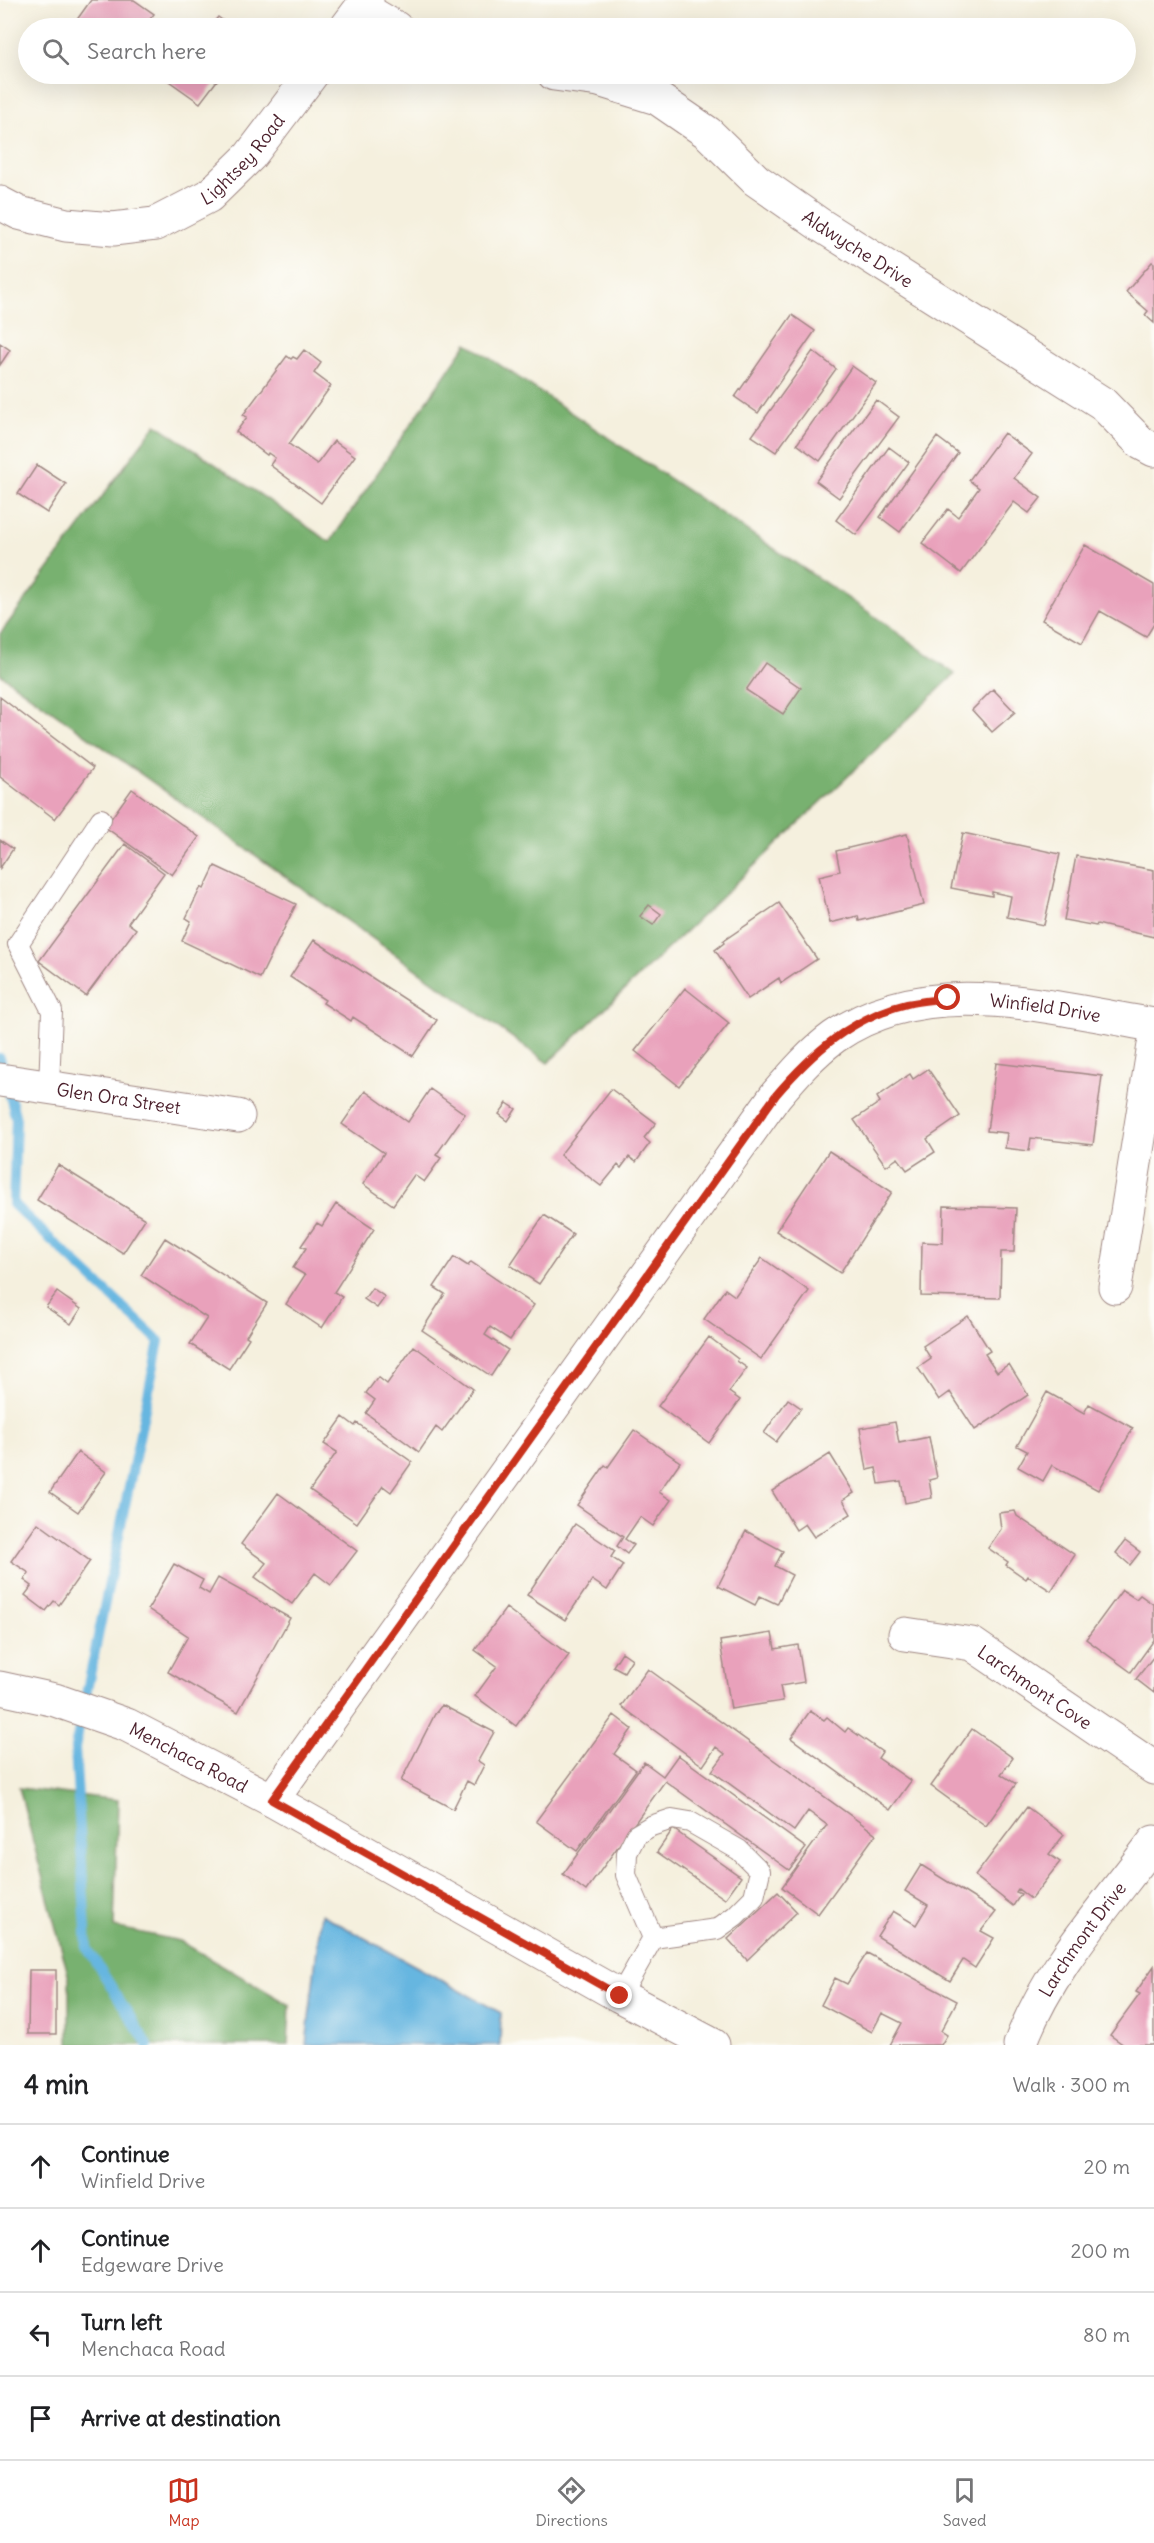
<!DOCTYPE html>
<html lang="en">
<head>
<meta charset="utf-8">
<style>
	body { margin:0; font-family:Delius,sans-serif; background:#f2f2f2; color:#202124 }
	.stop { position:absolute; width:18px; height:18px; margin:-14px; border:4px solid #c8321e; border-radius:50%; background:#fff }
	.stop.end { background:#c8321e; border-color:#fff; box-shadow:0 2px 6px #0008 }
	.list { margin:0; padding:0; list-style:none }
	h2 { display:flex; justify-content:space-between; align-items:center; height:78px; margin:0; padding:0 24px; font-size:26px }
	h2 small { font-size:20px; font-weight:400; color:#757577 }
	.list li { display:grid; grid-template-columns:39px 1fr auto; gap:18px; align-items:center; box-sizing:border-box; height:84px; padding:0 24px; border-top:2px solid #e0e0e0 }
	.list b { display:block; font-size:22px; white-space:nowrap }
	.list p { margin:0; font-size:20px; white-space:nowrap; color:#757577 }
	.list em { font-size:20px; font-style:normal; color:#757577 }
	.icon { flex:none; width:33px; height:33px; fill:none; stroke:currentColor; stroke-width:2; stroke-linecap:round; stroke-linejoin:round }
	.map { position:relative; flex:none; width:1154px; height:2045px; overflow:hidden }
	.search { position:absolute; background:#fff; box-shadow:0 6px 24px #0002; left:18px; right:18px; top:18px; height:66px; display:flex; align-items:center; gap:15px; box-sizing:border-box; padding:0 21px; border-radius:33px; color:#757577; font-size:22px }
	.sheet { height:414px; background:#fff }
	nav { display:flex; justify-content:space-around; align-items:center; box-sizing:border-box; height:84px; border-top:2px solid #e0e0e0; background:#fff; font-size:16px; color:#757577 }
	nav a { display:grid; justify-items:center; gap:3px }
	nav .on { color:#c8321e }
	.map>svg:first-child { display:block }
	.forest { fill:#78b16f; stroke:#61684d; stroke-width:1.5 }
	.water { fill:#66b6e0; stroke:#586a86; stroke-width:1.5 }
	.lines { fill:none; stroke-linecap:round; stroke-linejoin:round }
	.stream { stroke:#66b6e0; stroke-width:10 }
	.building { fill:#e9a1bb }
	.service-casing { stroke:#a08884; stroke-width:22 }
	.minor-casing { stroke:#a08884; stroke-width:35 }
	.tertiary-casing { stroke:#a08884; stroke-width:35 }
	.secondary-casing { stroke:#a08884; stroke-width:35 }
	.service { stroke:#fff; stroke-width:20 }
	.minor { stroke:#fff; stroke-width:33 }
	.tertiary { stroke:#fff; stroke-width:33 }
	.secondary { stroke:#fff; stroke-width:33 }
	.route { stroke:#c8321e; stroke-width:8 }
	.labels { text-anchor:middle; dominant-baseline:central; stroke-width:5; stroke-linejoin:round; paint-order:stroke }
	.street-label { font-size:18px; fill:#4a1f2b; stroke:#fdfcf7 }
</style>
</head>
<body>
<div class="map">
<svg width="1154" height="2045" viewBox="0 0 1154 2045">
	<rect width="100%" height="100%" fill="#fdfcf7"/>
	<filter id="ink" filterUnits="userSpaceOnUse"><feTurbulence type="fractalNoise" baseFrequency=".0167" numOctaves="2"/><feDisplacementMap in="SourceGraphic" scale="12" xChannelSelector="R" yChannelSelector="G"/><feConvolveMatrix kernelMatrix="1 2 1 2 8 2 1 2 1" color-interpolation-filters="sRGB"/></filter>
	<filter id="wash" filterUnits="userSpaceOnUse"><feTurbulence type="fractalNoise" baseFrequency=".008" numOctaves="4" result="noise"/><feDisplacementMap in="SourceGraphic" scale="24" xChannelSelector="R" yChannelSelector="G"/><feGaussianBlur stdDeviation="1.35" result="paint"/><feColorMatrix in="noise" values="0 0 0 0 0 0 0 0 0 0 0 0 0 0 0 0 0 1.4 0 .05"/><feComposite in="paint" operator="in"/></filter>
	<g filter="url(#wash)">
		<rect width="100%" height="100%" fill="#f5f0de"/>
		<path class="forest" d="M467,343L870,613L955,674L548,1063L0,674V634L156,424L330,542Z
			M19,1788L118,1800L114,1927L180,1941L290,2005L288,2045H69V1978Z"/>
		<path class="water" d="M321,1914L501,2013L500,2045H306Z"/>
		<g class="lines">
			<path class="stream" d="M0,1058L16,1119L13,1204L159,1341L75,1748L87,1948L148,2045"/>
		</g>
		<g id="blocks">
			<path class="building" d="M91,0H134L154,14L143,28H71Z
				M218,17L233,28H209Z
				M159,74H222L200,103Z
				M1152,262L1154,263V323L1145,315L1148,311L1126,292Z
				M792,315L815,331L758,413L735,397Z
				M0,343L10,350L0,365Z
				M304,350L321,363L314,373L331,386L289,444L317,464L334,441L355,456L321,503L270,465L275,458L268,453L267,455L236,432L247,417L243,415L287,356L291,359L293,357L297,359Z
				M813,351L836,369L776,452L752,436Z
				M852,366L876,383L820,461L797,444Z
				M876,400L899,417L839,498L816,481Z
				M1004,433L1032,454L1014,478L1041,498L1029,513L1014,502L961,573L922,543L948,509L958,517L979,488L969,480Z
				M937,437L958,453L900,532L880,517Z
				M889,447L909,462L856,535L836,520Z
				M37,465L66,484L47,513L18,494Z
				M1085,545L1154,585V624L1146,637L1100,611L1082,643L1042,620Z
				M765,663L801,688L783,714L746,690Z
				M993,689L1015,712L992,732L972,710Z
				M0,697L93,768L55,819L0,777Z
				M132,789L199,837L172,875L105,827Z
				M963,833L1060,854L1044,925L1007,917L1011,896L992,892V896L951,888Z
				M907,834L924,905L859,921L858,916L830,923L819,876L840,871L836,851Z
				M0,840L13,849L0,868Z
				M125,844L164,873L128,923L136,929L86,996L39,961Z
				M1076,856L1154,870V937L1097,924L1096,926L1064,920Z
				M215,866L296,904L260,978L182,941L191,921L186,918L201,887L204,889Z
				M779,903L817,959L781,983L779,978L748,999L715,950L724,943L723,941Z
				M649,905L661,914L653,925L640,916Z
				M314,940L437,1020L413,1056L353,1017L351,1021L323,1003L325,1000L290,977Z
				M685,988L729,1023L679,1086L635,1051Z
				M996,1063L1102,1076L1093,1145L1031,1138L1029,1151L1005,1148L1007,1133L987,1131Z
				M928,1069L960,1116L927,1139L935,1152L907,1170L898,1158L886,1166L854,1120L880,1102L877,1097L910,1074L913,1079Z
				M430,1089L465,1114L436,1155L441,1158L424,1182L414,1175L393,1205L363,1184L384,1153L342,1124L365,1091L408,1122Z
				M611,1089L656,1123L644,1138L650,1143L636,1162L629,1157L621,1168L618,1165L601,1186L560,1155Z
				M507,1103L516,1109L508,1121L499,1114Z
				M829,1151L892,1192L840,1273L776,1231Z
				M58,1165L145,1219L123,1253L37,1200Z
				M336,1204L374,1229L334,1292L342,1297L322,1328L286,1304L305,1275L293,1268L306,1248L301,1246L317,1223L322,1226Z
				M944,1206L1016,1208L1014,1252H1001L1000,1298L921,1296L922,1242L943,1243Z
				M544,1215L573,1234L539,1284L510,1265Z
				M165,1238L267,1303L246,1336L249,1338L229,1369L190,1344L207,1318L141,1275Z
				M454,1257L468,1266L471,1262L534,1305L510,1340L490,1327L485,1335L508,1350L491,1376L422,1330L445,1294L434,1287Z
				M762,1258L809,1291L761,1359L704,1319L725,1289L735,1296Z
				M372,1288L385,1297L377,1308L364,1299Z
				M57,1292L81,1309L71,1324L46,1307Z
				M968,1316L990,1351L985,1354L997,1372L1009,1364L1028,1395L975,1430L950,1392L939,1400L918,1368L931,1359L923,1346Z
				M709,1337L738,1359L737,1361L747,1368L729,1392L740,1400L709,1443L658,1406Z
				M414,1346L473,1389L442,1432L436,1427L419,1452L366,1413L375,1400L366,1393L378,1377L387,1384Z
				M1047,1392L1084,1413L1089,1404L1133,1428L1098,1490L1052,1465L1043,1481L1018,1467L1027,1451L1017,1446Z
				M788,1399L801,1408L776,1442L764,1433Z
				M343,1417L355,1426L357,1423L412,1462L391,1492L383,1486L357,1523L310,1490L337,1452L324,1444Z
				M895,1422L899,1443L929,1437L937,1478L929,1480L932,1498L905,1503L901,1481L879,1484L876,1468L867,1470L860,1428Z
				M634,1430L680,1462L659,1492L671,1500L653,1526L640,1517L625,1539L634,1545L627,1554L617,1546L623,1537L577,1505L605,1465L608,1467Z
				M78,1452L106,1472L78,1512L50,1492Z
				M830,1454L854,1493L843,1500L851,1514L814,1537L805,1524L796,1530L772,1491Z
				M278,1493L357,1551L331,1585L315,1573L292,1604L255,1577L266,1563L241,1544Z
				M1015,1511L1017,1516L1075,1555L1051,1591L1028,1576L1026,1579L1006,1565L1008,1562L988,1548L1001,1529L999,1513Z
				M38,1523L90,1561L59,1605L54,1601L46,1611L25,1595L32,1586L24,1580L29,1573L11,1561Z
				M575,1524L615,1551L611,1557L623,1565L607,1590L592,1580L565,1620L527,1595Z
				M746,1531L783,1551L775,1566L792,1575L777,1604L760,1596L755,1605L718,1586Z
				M1125,1541L1140,1552L1130,1565L1116,1553Z
				M174,1564L203,1580L199,1588L209,1594L218,1578L290,1618L238,1712L168,1672L188,1636L148,1609Z
				M1122,1590L1136,1599L1140,1595L1154,1605V1640L1131,1672L1086,1639Z
				M506,1608L569,1655L516,1726L475,1696L497,1666L475,1650Z
				M772,1633L775,1649L798,1645L804,1682L780,1686L783,1701L731,1709L720,1641Z
				M622,1652L632,1659L624,1672L613,1666Z
				M1154,1656V1693L1136,1679Z
				M648,1669L876,1834L818,1914L782,1887L827,1825L808,1811L794,1831L712,1771L725,1754L716,1747L703,1766L621,1706Z
				M442,1705L494,1732L478,1761L484,1765L474,1785L467,1781L453,1809L401,1781L435,1714Z
				M810,1711L824,1720L827,1717L845,1732L848,1728L882,1752L878,1758L911,1781L890,1810L791,1738Z
				M614,1715L632,1729L614,1754L636,1770L577,1851L536,1821Z
				M972,1729L1013,1758L1001,1774L1016,1784L986,1826L931,1786Z
				M678,1755L806,1848L789,1870L665,1781L586,1891L563,1874L644,1762L663,1776Z
				M1027,1807L1064,1835L1049,1854L1060,1862L1031,1899L1018,1889L1016,1892L1021,1894L1013,1906L975,1876Z
				M673,1829L741,1877L725,1899L657,1852Z
				M921,1865L996,1912L981,1931L994,1938L975,1968L963,1960L950,1981L877,1936L893,1911L916,1925L928,1905L905,1891Z
				M778,1892L797,1912L747,1960L728,1939Z
				M867,1953L957,2001L941,2031L947,2035L941,2045H890L902,2023L882,2013L872,2032L821,2005L835,1978L847,1984Z
				M1154,1966V2045H1124L1110,2035L1140,1994L1136,1992Z
				M29,1970H56V2034H28Z"/>
		</g>
	</g>
	<g filter="url(#ink)">
		<use href="#blocks" fill-opacity="0" stroke="#a08884" stroke-width="1.5"/>
		<g class="lines">
			<g class="service-casing">
				<path id="service" d="M49,1086L52,1011L18,944L101,819
					M620,1996L653,1938L626,1875L627,1853L636,1835L651,1826L672,1819L690,1822L739,1850L760,1871L754,1897L735,1916L717,1929L653,1938"/>
			</g>
			<g class="minor-casing">
				<g id="minor">
					<path d="M362,8L396,28"/>
					<path id="s1" d="M554,74L599,80L657,98L708,133L756,180L819,224L1102,403L1141,443L1154,450"/>
					<path id="s2" d="M0,1080L238,1116"/>
					<path d="M1115,1287L1154,1045"/>
					<path id="s3" d="M905,1634L972,1644L1154,1768"/>
					<path id="s4" d="M272,1800L776,1095C794,1074 812,1053 834,1037C928,971 1049,1008 1154,1025"/>
					<path id="s5" d="M1020,2045C1047,1970 1107,1905 1154,1842"/>
				</g>
			</g>
			<g class="tertiary-casing">
				<g id="tertiary">
					<path d="M346,28L367,0"/>
					<path id="s6" d="M0,203L19,213L66,225L113,229L155,224L209,196L250,156L312,74"/>
				</g>
			</g>
			<g class="secondary-casing">
				<g id="secondary">
					<path id="s7" d="M0,1688L55,1700L127,1725L272,1800L620,1996L713,2045"/>
				</g>
			</g>
			<use href="#service" class="service"/>
			<use href="#minor" class="minor"/>
			<use href="#tertiary" class="tertiary"/>
			<use href="#secondary" class="secondary"/>
		</g>
	</g>
	<g class="lines" filter="url(#ink)">
		<path class="route" d="M620,1996L272,1800L776,1095C812,1053 852,1017 907,1004C920,1001 935,1000 948,998"/>
	</g>
	<g class="labels">
		<g class="street-label">
			<text stroke="none"><textPath href="#s6" startOffset="270">Lightsey Road</textPath></text>
			<text stroke="none"><textPath href="#s1" startOffset="358">Aldwyche Drive</textPath></text>
			<text stroke="none"><textPath href="#s4" startOffset="1168">Winfield Drive</textPath></text>
			<text stroke="none"><textPath href="#s2" startOffset="120">Glen Ora Street</textPath></text>
			<text stroke="none"><textPath href="#s3" startOffset="144">Larchmont Cove</textPath></text>
			<text stroke="none"><textPath href="#s7" startOffset="202">Menchaca Road</textPath></text>
			<text stroke="none"><textPath href="#s5" startOffset="123">Larchmont Drive</textPath></text>
		</g>
	</g>
</svg>
<div class="stop" style="left:948px;top:998px"></div>
<div class="stop end" style="left:620px;top:1996px"></div>
<div class="search"><svg class="icon" aria-label="search" viewBox="0 0 24 24"><circle cx="10" cy="10" r="6"/><path d="M15 15l6 6"/></svg>Search here</div>
</div>
<section class="sheet">
<h2>4 min<small>Walk · 300 m</small></h2>
<ul class="list">
<li><svg class="icon" aria-label="ahead" viewBox="0 0 24 24"><path d="M12 20V5M6 11l6-6 6 6"/></svg><div><b>Continue</b><p>Winfield Drive</p></div><em>20 m</em></li>
<li><svg class="icon" aria-label="ahead" viewBox="0 0 24 24"><path d="M12 20V5M6 11l6-6 6 6"/></svg><div><b>Continue</b><p>Edgeware Drive</p></div><em>200 m</em></li>
<li><svg class="icon" aria-label="left" viewBox="0 0 24 24"><path d="M17 20v-9H6M10 6l-5 5 5 5"/></svg><div><b>Turn left</b><p>Menchaca Road</p></div><em>80 m</em></li>
<li><svg class="icon" aria-label="arrive" viewBox="0 0 24 24"><path d="M6 21V4h12l-3 4 3 4H6"/></svg><div><b>Arrive at destination</b></div></li>
</ul>
</section>
<nav>
<a class="on"><svg class="icon" aria-label="map" viewBox="0 0 24 24"><path d="M3 6l6-2 6 2 6-2v14l-6 2-6-2-6 2zM9 4v14M15 6v14"/></svg>Map</a>
<a><svg class="icon" aria-label="directions" viewBox="0 0 24 24"><path d="M12 3l9 9-9 9-9-9zM9 14v-3h6M13 9l2 2-2 2"/></svg>Directions</a>
<a><svg class="icon" aria-label="saved" viewBox="0 0 24 24"><path d="M7 4h10v16l-5-4-5 4z"/></svg>Saved</a>
</nav>
</body>
</html>
